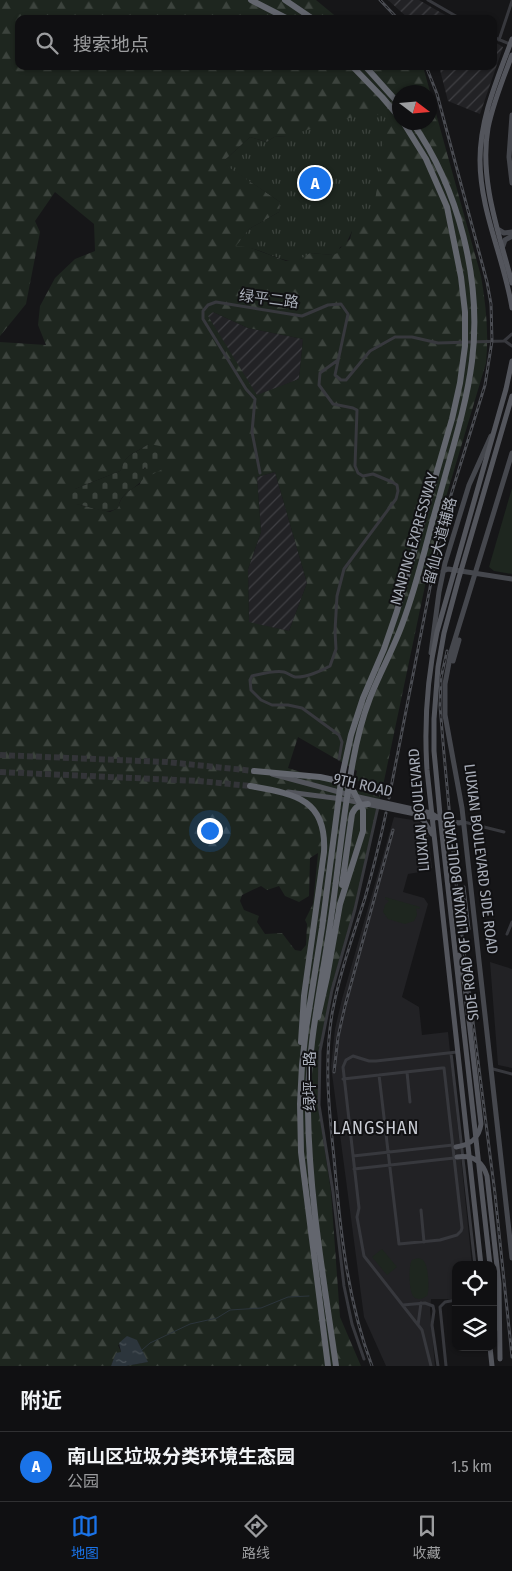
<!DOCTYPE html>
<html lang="zh">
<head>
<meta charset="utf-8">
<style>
	body { margin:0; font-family:"Fira Sans Condensed","Noto Sans SC",sans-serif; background:#19191b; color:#f1f3f6 }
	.controls { position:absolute; right:15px; bottom:15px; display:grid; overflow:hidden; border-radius:10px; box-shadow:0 1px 4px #0004 }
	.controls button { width:45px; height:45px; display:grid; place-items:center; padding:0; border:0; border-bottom:1px solid #303032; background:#101012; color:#f1f3f6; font:25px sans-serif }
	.compass { position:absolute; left:392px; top:85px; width:45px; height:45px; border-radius:50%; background:#101012; box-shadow:0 1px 4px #0004; rotate:106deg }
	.you { position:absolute; left:209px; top:830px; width:18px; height:18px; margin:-12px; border:4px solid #fff; border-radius:50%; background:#1a73e8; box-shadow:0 0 0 8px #1a73e833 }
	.badge { display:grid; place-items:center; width:32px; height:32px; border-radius:50%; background:#1a73e8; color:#fff; font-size:16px; font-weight:700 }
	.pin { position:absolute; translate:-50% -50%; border:2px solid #fff; box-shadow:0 1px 5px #0006 }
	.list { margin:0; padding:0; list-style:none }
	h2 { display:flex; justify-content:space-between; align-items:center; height:65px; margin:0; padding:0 20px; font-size:21px }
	h2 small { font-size:16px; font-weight:400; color:#9c9d9f }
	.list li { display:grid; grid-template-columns:32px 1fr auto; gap:15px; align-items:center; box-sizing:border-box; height:70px; padding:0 20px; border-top:1px solid #303032 }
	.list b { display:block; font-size:19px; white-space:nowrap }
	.list p { margin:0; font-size:16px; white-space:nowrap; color:#9c9d9f }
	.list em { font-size:16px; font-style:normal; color:#9c9d9f }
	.icon { flex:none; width:28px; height:28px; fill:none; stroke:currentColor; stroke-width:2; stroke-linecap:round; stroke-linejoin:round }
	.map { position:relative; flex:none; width:512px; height:1366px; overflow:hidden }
	.search { position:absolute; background:#101012; box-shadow:0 1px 4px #0004; left:15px; right:15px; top:15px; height:55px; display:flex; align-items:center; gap:12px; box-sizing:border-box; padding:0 18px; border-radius:10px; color:#9c9d9f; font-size:19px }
	.sheet { height:135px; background:#101012 }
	nav { display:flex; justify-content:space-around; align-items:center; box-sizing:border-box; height:70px; border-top:1px solid #303032; background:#101012; font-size:14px; color:#9c9d9f }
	nav a { display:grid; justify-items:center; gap:2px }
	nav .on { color:#1a73e8 }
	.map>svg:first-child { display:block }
	.built { fill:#222225 }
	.industrial { fill:url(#industrial-furrows) }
	.grass { fill:#1e261f }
	.forest { fill:url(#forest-firs); fill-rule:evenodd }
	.cemetery { fill:url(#cemetery-stones) }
	.park { fill:url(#park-tufts) }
	.water { fill:url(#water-ripples) }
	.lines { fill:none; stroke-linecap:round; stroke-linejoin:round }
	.stream { stroke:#2c353c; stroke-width:1 }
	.highway-tunnel { stroke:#333438; stroke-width:6; stroke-dasharray:6 3; stroke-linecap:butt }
	.street { stroke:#37383d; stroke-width:3 }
	.secondary { stroke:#45474d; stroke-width:5 }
	.primary { stroke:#53555c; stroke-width:5 }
	.highway { stroke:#63666e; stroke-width:6 }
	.rail-casing { stroke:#4a4c52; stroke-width:3 }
	.rail { stroke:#111113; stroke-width:1; stroke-dasharray:4; stroke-linecap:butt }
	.labels { text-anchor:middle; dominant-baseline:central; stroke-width:4; stroke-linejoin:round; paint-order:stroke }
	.street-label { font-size:15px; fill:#a8adb8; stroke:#111113 }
	.quarter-label { font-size:18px; letter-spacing:1px; fill:#c9ccd4; stroke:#111113 }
</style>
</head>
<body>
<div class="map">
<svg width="512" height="1366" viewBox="0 0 512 1366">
	<defs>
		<pattern id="industrial-furrows" width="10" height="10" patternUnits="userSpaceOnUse" patternTransform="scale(1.25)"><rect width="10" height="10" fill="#222225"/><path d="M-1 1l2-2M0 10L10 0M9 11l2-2" fill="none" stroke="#3f3f43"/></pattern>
		<pattern id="forest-firs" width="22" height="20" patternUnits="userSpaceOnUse" patternTransform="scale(1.25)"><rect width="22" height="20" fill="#1e261f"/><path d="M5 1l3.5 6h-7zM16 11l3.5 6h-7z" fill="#3c433d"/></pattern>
		<pattern id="cemetery-stones" width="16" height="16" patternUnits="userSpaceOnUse" patternTransform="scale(1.25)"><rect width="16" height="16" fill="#1e261f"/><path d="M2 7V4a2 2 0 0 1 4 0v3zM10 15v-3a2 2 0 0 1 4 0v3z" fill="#3c433d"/></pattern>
		<pattern id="park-tufts" width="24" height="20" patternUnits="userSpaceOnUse" patternTransform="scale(1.25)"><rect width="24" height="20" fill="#1e261f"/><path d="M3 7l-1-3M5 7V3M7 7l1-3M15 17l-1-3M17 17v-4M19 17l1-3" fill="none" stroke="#3c433d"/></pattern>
		<pattern id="water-ripples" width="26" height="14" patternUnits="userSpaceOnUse" patternTransform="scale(1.25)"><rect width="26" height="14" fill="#2c353c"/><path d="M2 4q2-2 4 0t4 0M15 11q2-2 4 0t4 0" fill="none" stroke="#485056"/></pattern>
	</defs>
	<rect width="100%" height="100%" fill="#161618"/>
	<path class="built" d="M394,817L419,821L428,832L432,868L426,871L408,874L403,892L424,898L428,904L402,997L419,1007L422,1035L448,1032L472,1265H456V1299H431L430,1310L435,1366H386L364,1317L331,1066L335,1029L342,999Z
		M490,962L512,969V1068L498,1065Z"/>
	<path class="industrial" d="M388,0H419L452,19H409Z
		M493,41L503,47L480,114L448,101L439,66H493Z
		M213,312L248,328L303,339L299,379L257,396L207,315Z
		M275,472L307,583L289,631L249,623L248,569L261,532L257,477Z"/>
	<path class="grass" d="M512,488V574L494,571L489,567Z
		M385,897L420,907L419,909L416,908L417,915L414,921L405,924L388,919L383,912L385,905L389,901L385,899Z
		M382,1249L397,1267L387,1275L372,1257Z
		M418,1258C422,1259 423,1259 425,1263C428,1268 430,1290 427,1296L421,1299C417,1299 416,1299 413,1296C409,1290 408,1266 412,1260Z"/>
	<path class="forest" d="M0,0H316L339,19H19V66H421L424,70L481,276C486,305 489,333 486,363L438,524L384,781L354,908L331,989L319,1051L318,1105L331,1192L340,1317L361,1366H126L147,1362L137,1340L118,1345L121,1352L115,1357L111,1366H0V342L46,345L38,325L40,306L55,278L75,259L95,251L94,224L55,192L35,221L40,232L26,304L0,336ZM400,92H430V122H400ZM286,136L352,231L350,239L333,255L310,253L306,254L301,259L286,261L246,246H237L249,229L279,212L280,202L225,164V160L250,137L267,142L274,137ZM213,312L248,328L303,339L299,379L257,395L208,316ZM149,444L146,467L143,470L140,484C129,490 121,495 118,508L110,512L76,504L75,489L120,471C123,467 123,461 128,457C132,453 143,448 149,444ZM275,472L307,583L289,631L249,622L248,569L261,532L257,477ZM298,737L357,771L355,780L381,788L379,797L288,768ZM318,853L313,904L305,920L307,924L306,945L301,951L295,950L282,933L265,934L257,922L259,916L244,910L240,901L242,895L261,886L267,890L279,886L285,896L299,902L309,896L310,858Z"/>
	<path class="cemetery" d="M149,444L160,446L163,457L161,470L151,475L145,467L143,470V479C134,491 122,490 118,508C104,517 86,502 70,505L65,499L66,494L71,489H75L120,471C123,466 123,461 128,457C131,454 143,448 149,444Z"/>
	<path class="park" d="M371,112L387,118L372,222L352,231L345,246L340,247L338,253L333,255L310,253L296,262C275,260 257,246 236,246L249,229L279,212L280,202L224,164L225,160L250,137L267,142L274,137L286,136Z"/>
	<path class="water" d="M127,1336L137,1340L148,1362L126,1366H111L116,1353L121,1352L119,1343Z"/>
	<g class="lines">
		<path class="stream" d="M142,1350L150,1343L190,1324L217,1318L230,1310L261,1308L288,1297L309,1296"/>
		<path class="highway-tunnel" d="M0,755L167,762L254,771
			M0,772L199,781L250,786"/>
		<path class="street" d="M428,0L461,19
			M493,37L510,44
			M499,40L512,1
			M504,341L512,334
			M505,341L512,346
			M338,360L320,373L319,385L333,404L353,408L357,410L355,466L358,473L363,476L373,474L392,482L397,485L398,491L396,499L344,569L337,596L335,631L336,649L330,666C321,671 305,678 295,677C291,676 288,673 284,672C275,670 261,674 252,676L250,680L251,690L261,700L272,705H288L302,708L339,735L342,742L339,759
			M260,473L252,432L255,399L246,389L203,319V311L208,305L216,302L302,316L328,305L341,304L348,314L335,375L341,380H346L370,351L395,337H412L438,343L504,341
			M464,822L504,832
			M507,934L512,922
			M451,1053L475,1265
			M493,1069L512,1074
			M407,1072L410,1102
			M343,1079L442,1068H444L462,1228L461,1231L457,1235L440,1240L399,1244L379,1075
			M353,1156L453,1145
			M354,1169L454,1158
			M421,1210L424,1242
			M403,1305L425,1303L433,1306L434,1311L432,1325L438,1366
			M418,1325L421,1303
			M364,1359L352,1324L344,1286L333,1192L319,1105L320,1051L332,990L355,909L378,807
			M431,1366L422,1330L364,1256L357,1217L359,1208L343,1067L346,1060L353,1056L369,1061H376L457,1052
			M446,1366L440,1307L445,1302L456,1300"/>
		<path class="secondary" d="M512,115L509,157L512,183
			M499,230L504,233L512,232
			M503,246L505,240L512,236
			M512,453L451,652L445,684V715L462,808L512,1258
			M443,571L448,569L512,579
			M431,653L439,592L445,563L469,485L491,436
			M453,661L459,640
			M440,819L459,823L463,822"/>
		<path class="primary" d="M512,39C498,78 480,117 480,160C480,211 504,258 512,308
			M512,55C503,79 493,103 488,128C479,180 499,233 512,283
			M272,774L354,796L431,813L440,819
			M288,792L342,799L435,818
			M417,816L424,821L432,834
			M442,832L446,825L453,822
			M456,1147C470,1145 479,1139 481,1124L465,986L459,955
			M457,1157C472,1155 482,1160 487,1176L499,1284L500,1359
			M481,1265L427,770C424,723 427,678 437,632L506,389L512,361
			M490,1265L441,825L434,751V719L438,667L444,633L458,581L512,396
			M493,1297L497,1328
			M490,1347L492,1366"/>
		<path class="highway" d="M251,0L288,19
			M285,0L313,19
			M352,66L382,97L400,118
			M365,66L400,105
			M254,771L320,777L334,780L346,785L354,792L363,810V831L340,904L327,977L318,1017
			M250,786C294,794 327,798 324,852L304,996L301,1042
			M342,885L352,814C355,806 360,805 368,804
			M328,1366L301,1152L300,1104L302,1065L306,1029L322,928L341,781L351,735L363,698L384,649L397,611L452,419L460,383L465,346V312L461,277L447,207L426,159L403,122
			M336,1366C324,1281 309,1196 308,1111C307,1050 320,992 329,932C337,881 341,830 350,779C354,752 360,724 370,698C380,672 394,648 403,622C418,582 427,539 439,498C451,453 466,408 472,361C482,280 459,189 412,122"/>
		<g class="rail-casing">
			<path id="rail" d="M380,0L398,19
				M447,651L441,678L440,706L444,754L458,904L495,1194L512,1357
				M389,798L443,521L485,385L492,341L491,304L487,282L437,94L426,66
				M464,887L469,929
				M334,1072L338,1037L345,1006L393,830
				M372,1366C347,1300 340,1228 334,1158C329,1110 324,1062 332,1014C339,975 353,936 365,898C373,870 380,841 386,813"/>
		</g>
		<use href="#rail" class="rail"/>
	</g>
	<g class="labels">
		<g class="street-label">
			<text transform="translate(269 299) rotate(7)">绿平二路</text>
			<text transform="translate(414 539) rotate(-74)">NANPING EXPRESSWAY</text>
			<text transform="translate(440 541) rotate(-75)">留仙大道辅路</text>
			<text transform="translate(363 785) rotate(13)">9TH ROAD</text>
			<text transform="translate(419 810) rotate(-95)">LIUXIAN BOULEVARD</text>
			<text transform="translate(481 859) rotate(83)">LIUXIAN BOULEVARD SIDE ROAD</text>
			<text transform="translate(461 916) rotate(-97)">SIDE ROAD OF LIUXIAN BOULEVARD</text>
			<text transform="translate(310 1081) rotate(-90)">绿坪一路</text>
		</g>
		<g class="quarter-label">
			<text x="376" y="1128">LANGSHAN</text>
		</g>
	</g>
</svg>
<div class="controls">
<button><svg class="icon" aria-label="locate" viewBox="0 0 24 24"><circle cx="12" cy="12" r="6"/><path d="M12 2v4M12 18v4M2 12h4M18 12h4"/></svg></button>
<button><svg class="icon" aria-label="layers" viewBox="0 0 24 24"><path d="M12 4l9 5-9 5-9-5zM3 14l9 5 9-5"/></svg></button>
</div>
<svg class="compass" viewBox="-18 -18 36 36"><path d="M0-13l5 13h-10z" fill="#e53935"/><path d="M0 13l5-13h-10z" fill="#9c9d9f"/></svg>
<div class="you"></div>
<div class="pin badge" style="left:315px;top:183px">A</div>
<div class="search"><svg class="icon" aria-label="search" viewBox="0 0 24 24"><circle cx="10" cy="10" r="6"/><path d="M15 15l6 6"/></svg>搜索地点</div>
</div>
<section class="sheet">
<h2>附近<small></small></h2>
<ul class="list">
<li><span class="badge">A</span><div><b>南山区垃圾分类环境生态园</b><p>公园</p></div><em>1.5 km</em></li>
</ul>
</section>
<nav>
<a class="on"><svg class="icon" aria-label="map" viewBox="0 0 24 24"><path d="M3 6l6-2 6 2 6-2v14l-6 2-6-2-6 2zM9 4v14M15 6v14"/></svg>地图</a>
<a><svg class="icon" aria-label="directions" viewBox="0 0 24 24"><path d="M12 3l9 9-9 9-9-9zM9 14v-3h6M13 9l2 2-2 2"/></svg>路线</a>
<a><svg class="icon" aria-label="saved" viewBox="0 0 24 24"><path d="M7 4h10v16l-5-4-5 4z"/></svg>收藏</a>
</nav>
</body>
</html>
